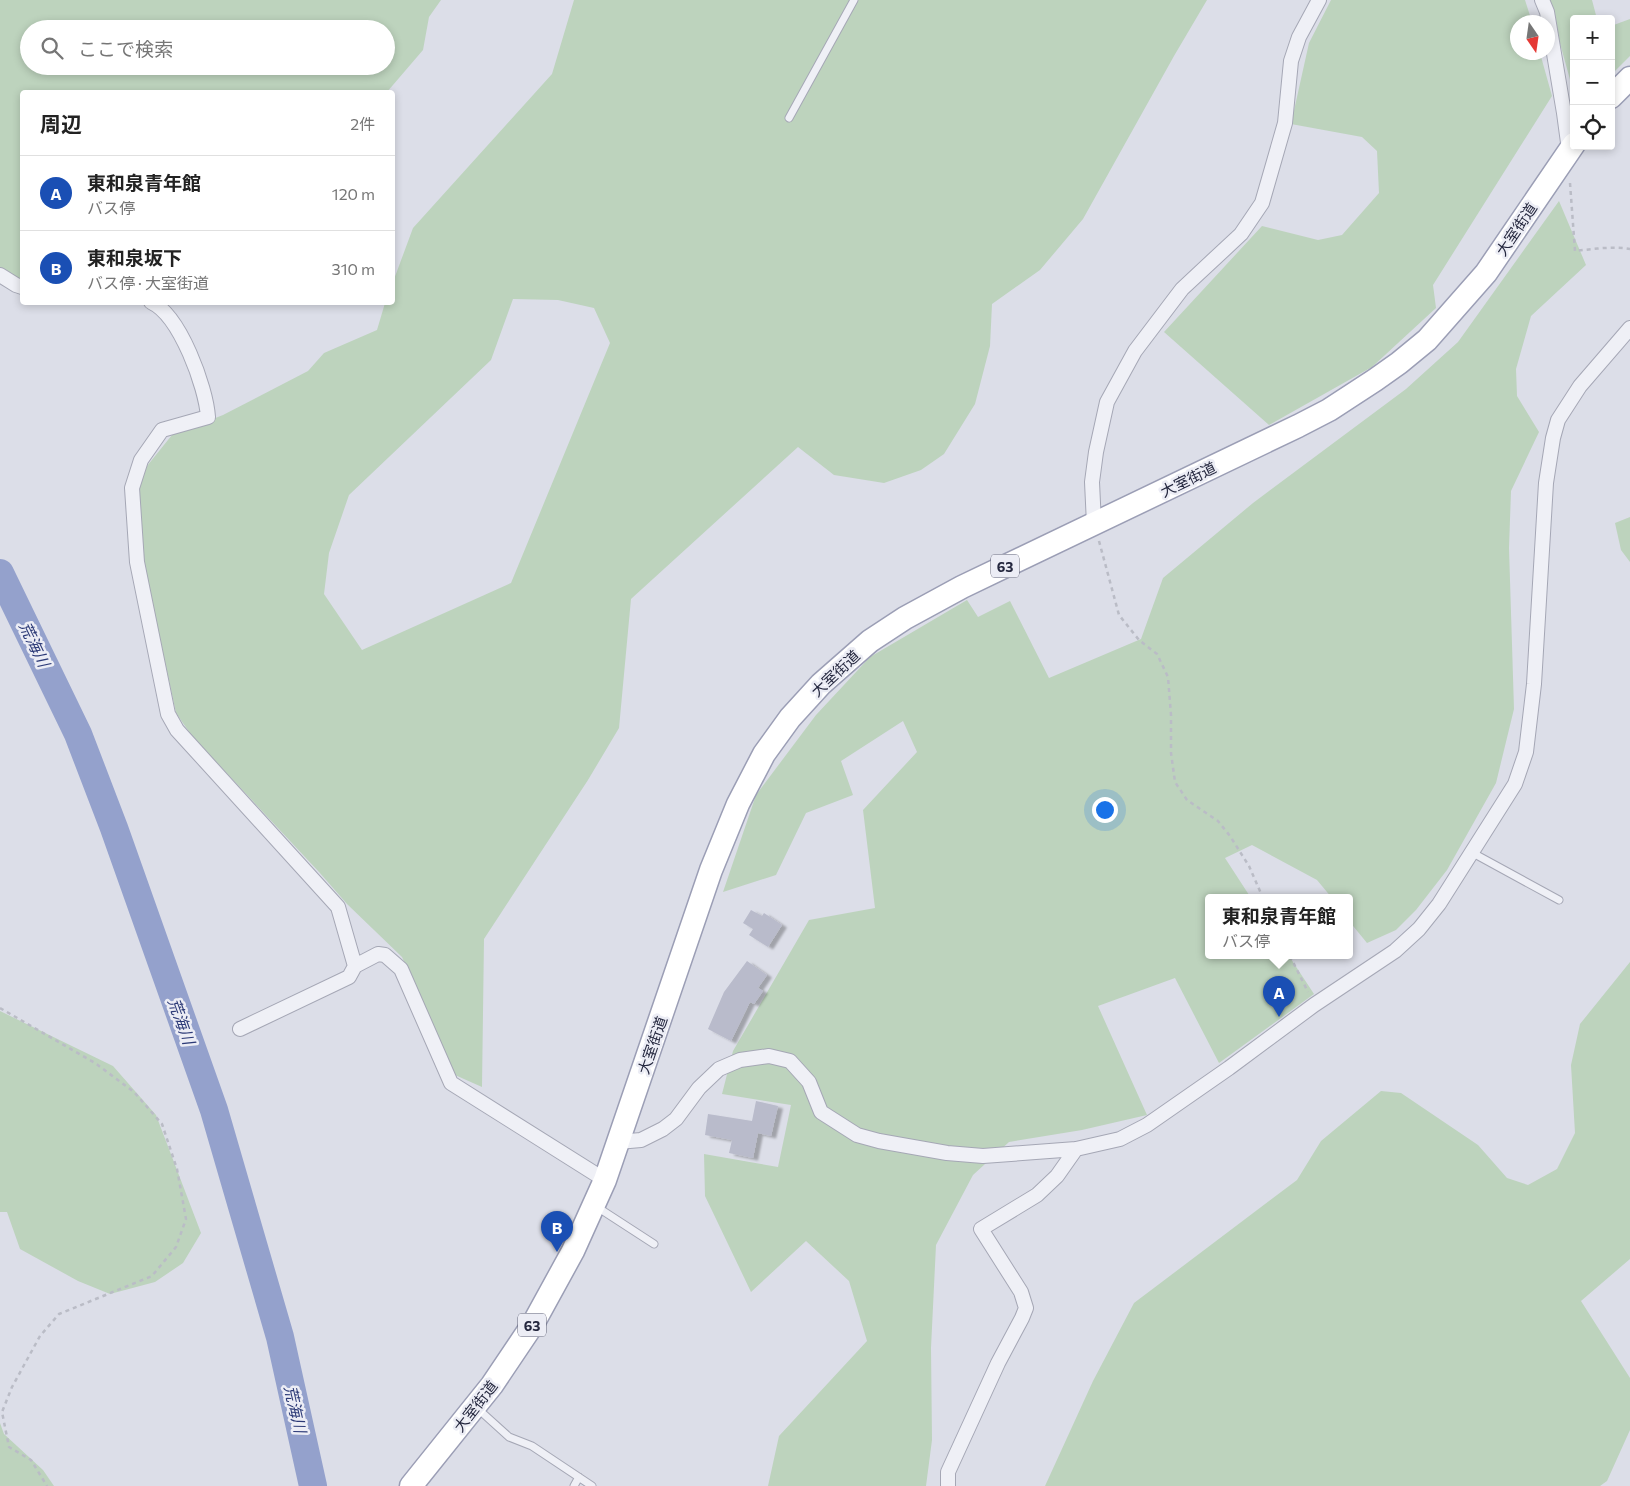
<!DOCTYPE html>
<html lang="ja">
<head>
<meta charset="utf-8">
<style>
	body { margin:0; font-family:Commissioner,"Noto Sans JP",sans-serif; background:#f6f6f6; color:#222 }
	.controls { position:absolute; right:15px; top:15px; display:grid; overflow:hidden; border-radius:5px; box-shadow:0 2px 8px #0003 }
	.controls button { width:45px; height:45px; display:grid; place-items:center; padding:0; border:0; border-bottom:1px solid #e0e0e0; background:#fff; color:#222; font:25px sans-serif }
	.compass { position:absolute; left:1510px; top:15px; width:45px; height:45px; border-radius:50%; background:#fff; box-shadow:0 2px 8px #0003; rotate:167deg }
	.you { position:absolute; left:1104px; top:809px; width:18px; height:18px; margin:-12px; border:4px solid #fff; border-radius:50%; background:#1a73e8; box-shadow:0 0 0 8px #1a73e833 }
	.badge { display:grid; place-items:center; width:32px; height:32px; border-radius:50%; background:#db2777; color:#fff; font-size:16px; font-weight:700 }
	.pin { position:absolute; translate:-50% -41px; filter:drop-shadow(0 1px 2px #0008) }
	.pin::after { content:''; position:absolute; top:26px; width:18px; height:15px; background:inherit; clip-path:polygon(0 0,100% 0,50% 100%) }
	.popup { position:absolute; left:1205px; top:894px; width:148px; height:65px; box-sizing:border-box; display:grid; place-content:center; border-radius:5px; background:#fff; filter:drop-shadow(0 1px 4px #0005); font-size:16px; white-space:nowrap; color:#767676 }
	.popup b { font-size:19px; color:#222 }
	.popup::after { content:''; position:absolute; left:50%; top:100%; margin-left:-10px; border:10px solid transparent; border-top-color:#fff }
	.list { margin:0; padding:0; list-style:none }
	h2 { display:flex; justify-content:space-between; align-items:center; height:65px; margin:0; padding:0 20px; font-size:21px }
	h2 small { font-size:16px; font-weight:400; color:#767676 }
	.list li { display:grid; grid-template-columns:32px 1fr auto; gap:15px; align-items:center; box-sizing:border-box; height:75px; padding:0 20px; border-top:1px solid #e0e0e0 }
	.list b { display:block; font-size:19px; white-space:nowrap }
	.list p { margin:0; font-size:16px; white-space:nowrap; color:#767676 }
	.list em { font-size:16px; font-style:normal; color:#767676 }
	.icon { flex:none; width:28px; height:28px; fill:none; stroke:currentColor; stroke-width:2; stroke-linecap:round; stroke-linejoin:round }
	.map { position:relative; flex:none; width:1630px; height:1486px; overflow:hidden }
	.search { position:absolute; background:#fff; box-shadow:0 2px 8px #0003; left:20px; top:20px; width:375px; height:55px; display:flex; align-items:center; gap:12px; box-sizing:border-box; padding:0 18px; border-radius:28px; color:#767676; font-size:19px }
	.panel { position:absolute; background:#fff; box-shadow:0 2px 8px #0003; left:20px; top:90px; width:375px; height:215px; border-radius:5px }
	.map>svg:first-child { display:block }
	.green { fill:#bdd3bd; fill-rule:evenodd }
	.lines { fill:none; stroke-linecap:round; stroke-linejoin:round }
	.river { stroke:#94a1cc; stroke-width:28 }
	.building { fill:#b9bbcb; filter:url(#shadow) }
	.lane-casing { stroke:#a5a7b5; stroke-width:9 }
	.street-casing { stroke:#a5a7b5; stroke-width:16 }
	.primary-casing { stroke:#9b9eb5; stroke-width:25 }
	.path { stroke:#babcc6; stroke-width:2.5; stroke-dasharray:4 4; stroke-linecap:butt }
	.lane { stroke:#eff0f6; stroke-width:7 }
	.street { stroke:#eff0f6; stroke-width:14 }
	.primary { stroke:#fff; stroke-width:22 }
	.labels { text-anchor:middle; dominant-baseline:central; stroke-width:5; stroke-linejoin:round; paint-order:stroke }
	.shield { fill:#ecedf5; stroke:#616376; stroke-width:1 }
	.shield-label { font-size:14px; font-weight:bold; fill:#25283f }
	.street-label { font-size:15px; fill:#25283f; stroke:#ecedf5 }
	.water-label { font-size:16px; font-style:italic; fill:#2c3a77; stroke:#ecedf5 }
</style>
</head>
<body>
<div class="map">
<svg width="1630" height="1486" viewBox="0 0 1630 1486">
	<defs>
		<filter id="shadow"><feDropShadow dx="5" dy="2.5" stdDeviation="1" flood-color="#0004"/></filter>
	</defs>
	<rect width="100%" height="100%" fill="#dcdee8"/>
	<path class="green" d="M0,0H441L429,17L423,50L387,92H22V280L14,278L0,268ZM29,29H386V66H29Z
		M574,0H1207L1174,56L1083,219L1040,270L992,304L990,346L975,404L944,454L921,470L884,483L834,475L798,447L631,599L619,728L588,780L484,939L482,1087L455,1075L402,957L347,904L319,872L192,736L176,713L145,569L139,490L147,466L172,435L223,415L308,371L324,353L377,330L385,303L392,302L393,282L413,228L552,74ZM513,299L558,300L594,308L610,343L511,583L362,650L324,594L329,553L349,495L491,360Z
		M1331,0H1525L1532,22H1518V52L1540,53L1552,96L1433,285L1436,308L1372,367L1269,425L1164,332L1262,226L1318,240L1342,235L1379,193L1377,151L1362,137L1291,124L1309,43Z
		M1548,0H1592L1597,19H1574V94Z
		M1630,19V56L1611,75V26Z
		M1559,201L1586,265L1531,316L1516,369L1517,396L1539,432L1511,491L1509,548L1514,709L1496,783L1447,870L1416,910L1396,930L1367,943L1349,921V898H1332L1317,880L1252,845L1225,858L1251,898H1209V956H1289L1314,994L1219,1063L1175,978L1098,1006L1147,1115L1082,1130L1009,1142L973,1175L936,1245L931,1348L932,1440L926,1486H768L779,1436L867,1341L849,1281L806,1241L751,1292L705,1196L704,1154L778,1167L791,1105L722,1094L733,1051L809,920L875,908L863,810L917,752L903,721L841,761L853,795L806,813L776,875L723,892L756,795L816,715L870,657L967,600L978,617L1010,601L1049,678L1141,639L1163,578L1253,503L1406,389L1458,342Z
		M1630,517V562L1621,550L1615,523Z
		M1630,962V1259L1581,1301L1630,1378V1430L1607,1481L1600,1486H1045L1093,1381L1134,1303L1297,1180L1321,1141L1381,1091L1401,1093L1478,1145L1507,1178L1528,1185L1557,1169L1575,1133L1571,1065L1580,1024Z
		M0,1011L113,1066L156,1115L201,1233L183,1263L155,1282L110,1294L78,1281L20,1249L7,1212H0Z
		M0,1423L4,1434L43,1470L54,1486H0Z"/>
	<g class="lines">
		<path class="river" d="M0,573L78,734L114,828L214,1110L280,1337L313,1486"/>
	</g>
	<path class="building" d="M751,910L762,916L764,913L782,925L768,947L749,935L753,929L743,923Z
		M747,961L767,975L758,988L763,991L754,1004L750,1002L731,1041L708,1029L724,992Z
		M756,1101L778,1106L771,1136L758,1133L753,1158L729,1153L732,1140L705,1135L708,1114L752,1121Z"/>
	<g class="lines">
		<g class="lane-casing">
			<path id="lane" d="M789,118L854,0
				M1471,852L1559,900
				M597,1207L654,1244
				M477,1408L509,1437L532,1446L592,1486
				M574,1486L579,1477"/>
		</g>
		<g class="street-casing">
			<path id="street" d="M1542,0L1547,12L1564,113L1569,150
				M0,275L16,285L22,287
				M151,302C180,315 206,387 208,417L162,430L141,460L132,488L137,562L168,714L177,730L338,907L355,966L349,977L240,1029
				M1094,524L1092,482L1096,452L1107,402L1135,351L1182,289L1241,234L1262,203L1285,123L1291,61L1299,37L1319,0
				M355,966L378,954L385,955L401,969L451,1083L605,1180
				M618,1142L641,1140L663,1129L676,1119L699,1088L719,1069L740,1060L769,1056L790,1061L809,1082L821,1112L857,1135L879,1141L947,1153L983,1156L1076,1149L1120,1139L1147,1125L1229,1068L1314,1005L1395,951L1419,929L1439,904L1515,784L1526,752L1534,684L1546,483L1553,438L1558,420L1580,386L1630,328
				M948,1486V1472L998,1363L1022,1318L1026,1308L1021,1292L981,1229L1037,1195L1057,1176L1076,1149"/>
		</g>
		<g class="primary-casing">
			<path id="primary" d="M1611,97L1630,78
				M411,1486L492,1385L533,1324L573,1251L605,1180L711,870L738,804L764,754L790,718L821,684L870,641L905,618L962,587L1298,426L1329,410L1375,380L1399,363L1427,340L1486,273L1574,144"/>
		</g>
		<path class="path" d="M1570,183L1575,251C1593,249 1612,246 1630,249
			M1099,541L1119,615L1139,640L1157,654L1168,677L1171,715V753L1175,782L1187,800L1218,821L1230,836L1249,866L1263,898
			M1290,956L1308,992
			M0,1008L95,1063L134,1092L162,1124L177,1169L186,1219L176,1247L152,1276L59,1314L40,1336L12,1387L2,1412L9,1447L31,1460L47,1486"/>
		<use href="#lane" class="lane"/>
		<use href="#street" class="street"/>
		<use href="#primary" class="primary"/>
	</g>
	<g class="labels">
		<g class="shield">
			<rect x="991" y="554.5" width="28" height="23" rx="4"/>
			<rect x="518" y="1313.5" width="28" height="23" rx="4"/>
		</g>
		<g class="shield-label">
			<text x="1005" y="566">63</text>
			<text x="532" y="1325">63</text>
		</g>
		<g class="street-label">
			<text transform="translate(1516 229) rotate(-56)">大室街道</text>
			<text transform="translate(1188 479) rotate(-26)">大室街道</text>
			<text transform="translate(835 673) rotate(-43)">大室街道</text>
			<text transform="translate(652 1045) rotate(-71)">大室街道</text>
			<text transform="translate(475 1406) rotate(-52)">大室街道</text>
		</g>
		<g class="water-label">
			<text transform="translate(35 644) rotate(64)">荒海川</text>
			<text transform="translate(182 1021) rotate(70)">荒海川</text>
			<text transform="translate(296 1409) rotate(77)">荒海川</text>
		</g>
	</g>
</svg>
<div class="controls">
<button>+</button>
<button>−</button>
<button><svg class="icon" aria-label="locate" viewBox="0 0 24 24"><circle cx="12" cy="12" r="6"/><path d="M12 2v4M12 18v4M2 12h4M18 12h4"/></svg></button>
</div>
<svg class="compass" viewBox="-18 -18 36 36"><path d="M0-13l5 13h-10z" fill="#e53935"/><path d="M0 13l5-13h-10z" fill="#767676"/></svg>
<div class="you"></div>
<div class="pin badge" style="left:1279px;top:1017px;background:#1a4fb4">A</div>
<div class="popup"><b>東和泉青年館</b>バス停</div>
<div class="pin badge" style="left:557px;top:1252px;background:#1a4fb4">B</div>
<div class="search"><svg class="icon" aria-label="search" viewBox="0 0 24 24"><circle cx="10" cy="10" r="6"/><path d="M15 15l6 6"/></svg>ここで検索</div>
<section class="panel">
<h2>周辺<small>2件</small></h2>
<ul class="list">
<li><span class="badge" style="background:#1a4fb4">A</span><div><b>東和泉青年館</b><p>バス停</p></div><em>120 m</em></li>
<li><span class="badge" style="background:#1a4fb4">B</span><div><b>東和泉坂下</b><p>バス停 · 大室街道</p></div><em>310 m</em></li>
</ul>
</section>
</div>
</body>
</html>
